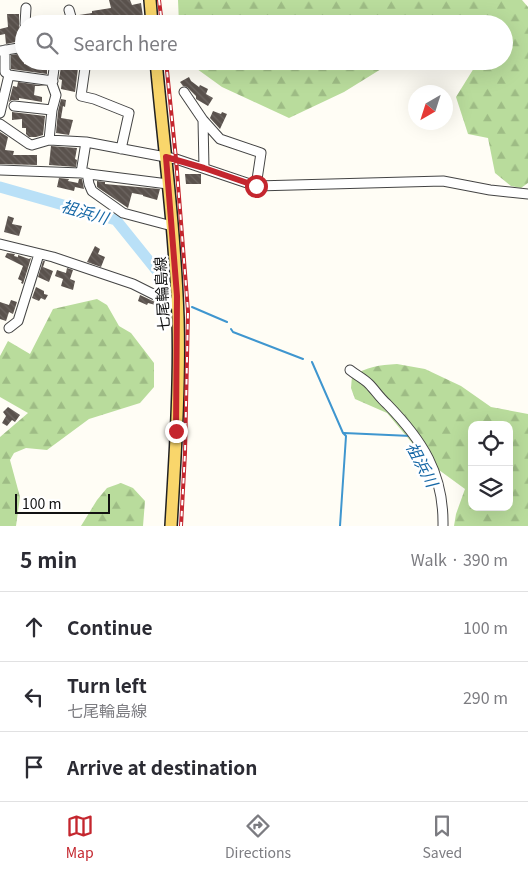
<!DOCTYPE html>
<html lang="en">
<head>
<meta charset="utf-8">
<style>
	body { margin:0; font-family:Georgia,"Noto Sans JP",serif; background:#f7f7f7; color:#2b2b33 }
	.controls { position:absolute; right:15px; bottom:15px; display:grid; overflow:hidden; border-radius:10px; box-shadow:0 5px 20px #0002 }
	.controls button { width:45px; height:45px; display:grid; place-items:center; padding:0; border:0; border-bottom:1px solid #e1e1e2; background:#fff; color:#2b2b33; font:25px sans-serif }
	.compass { position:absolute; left:408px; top:85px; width:45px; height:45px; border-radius:50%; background:#fff; box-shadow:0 5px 20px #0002; rotate:219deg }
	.scale { position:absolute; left:15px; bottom:12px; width:95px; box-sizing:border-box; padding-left:5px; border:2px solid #111; border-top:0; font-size:14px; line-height:18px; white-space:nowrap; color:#111; -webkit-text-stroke:4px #fff; paint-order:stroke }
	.stop { position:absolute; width:15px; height:15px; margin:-11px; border:4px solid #c4262e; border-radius:50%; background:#fff }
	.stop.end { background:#c4262e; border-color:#fff; box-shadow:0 1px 5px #0008 }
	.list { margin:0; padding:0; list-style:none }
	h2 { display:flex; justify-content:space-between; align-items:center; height:65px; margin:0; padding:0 20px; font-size:21px }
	h2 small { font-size:16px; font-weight:400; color:#7c7c81 }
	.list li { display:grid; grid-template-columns:32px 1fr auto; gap:15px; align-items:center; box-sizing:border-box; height:70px; padding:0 20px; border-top:1px solid #e1e1e2 }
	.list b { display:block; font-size:19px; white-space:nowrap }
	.list p { margin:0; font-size:16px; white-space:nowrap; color:#7c7c81 }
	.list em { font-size:16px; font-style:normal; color:#7c7c81 }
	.icon { flex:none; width:28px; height:28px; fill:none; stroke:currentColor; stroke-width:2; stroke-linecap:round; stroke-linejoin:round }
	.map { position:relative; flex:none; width:528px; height:526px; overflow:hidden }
	.search { position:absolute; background:#fff; box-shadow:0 5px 20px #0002; left:15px; right:15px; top:15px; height:55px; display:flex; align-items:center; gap:12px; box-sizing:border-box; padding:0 18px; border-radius:28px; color:#7c7c81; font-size:19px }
	.sheet { height:275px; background:#fff }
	nav { display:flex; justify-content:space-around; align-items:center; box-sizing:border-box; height:70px; border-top:1px solid #e1e1e2; background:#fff; font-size:14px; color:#7c7c81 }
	nav a { display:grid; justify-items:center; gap:2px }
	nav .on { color:#c4262e }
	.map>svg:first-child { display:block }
	.forest { fill:url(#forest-firs); fill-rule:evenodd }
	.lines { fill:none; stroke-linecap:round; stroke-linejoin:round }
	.stream { stroke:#3f96cf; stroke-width:2 }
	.river { stroke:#b9e0f7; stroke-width:11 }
	.building { fill:url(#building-back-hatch) }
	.minor-casing { stroke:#444; stroke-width:11 }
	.major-casing { stroke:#222; stroke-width:14 }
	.minor { stroke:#fff; stroke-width:9 }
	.major { stroke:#f9d66b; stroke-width:11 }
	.rail-casing { stroke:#c4262e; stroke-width:4 }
	.rail { stroke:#fff; stroke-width:2; stroke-dasharray:5.5; stroke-linecap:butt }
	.route { stroke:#c4262e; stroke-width:6 }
	.labels { text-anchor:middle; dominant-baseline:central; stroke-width:5; stroke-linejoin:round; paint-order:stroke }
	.street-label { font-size:15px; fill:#111; stroke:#fff }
	.water-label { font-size:16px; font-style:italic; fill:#1768a6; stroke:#fff }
</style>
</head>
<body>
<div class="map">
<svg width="528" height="526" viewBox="0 0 528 526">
	<defs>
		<pattern id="forest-firs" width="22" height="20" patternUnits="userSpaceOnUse" patternTransform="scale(1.25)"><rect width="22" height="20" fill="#b9dc9c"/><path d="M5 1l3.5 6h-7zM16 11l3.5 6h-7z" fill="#9ebc85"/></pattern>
		<pattern id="building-back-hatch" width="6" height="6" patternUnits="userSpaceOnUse" patternTransform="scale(1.25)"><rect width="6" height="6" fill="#5a524d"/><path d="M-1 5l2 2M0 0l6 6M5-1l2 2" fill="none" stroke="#6d6662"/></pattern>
	</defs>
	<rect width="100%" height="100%" fill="#fffdf5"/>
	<path class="forest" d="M178,0H522L528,7V183L521,188L511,186L495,173L488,138L468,134L456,97L474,68L469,61H504V24H179Z
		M186,61H394L344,92L289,118L222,87Z
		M97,299L107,305L119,326L131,333L154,363V387L140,403L89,419L47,450L26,448L14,453L10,460L20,497L16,526H0V437L28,413L0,397V356L8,341L30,354L53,309Z
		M397,364L425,369L461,386L491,407L528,414V526H454L456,514L465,489L428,462L387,413L355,399L351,388L352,376C367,367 379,365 397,364ZM472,425H509V507H472Z
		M121,483L133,488L145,501L143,526H81L97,500L107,488Z"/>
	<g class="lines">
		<path class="stream" d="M192,307L227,322
			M231,329L233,332L303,359
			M312,362L343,433L346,436L340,526
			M344,433L411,436"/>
		<path class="river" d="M0,187L116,220L170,287"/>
	</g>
	<path class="building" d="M109,0H130L132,5L141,3L144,24H119L118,17L80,22L79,15L92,13V11L111,8Z
		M7,14H19V26L23,30V32H19L21,41L6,44L5,34L0,35V29L8,27Z
		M24,53V64L35,66V63L47,65V74L11,69V55Z
		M62,61L69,62L68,67L78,68L75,92L61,89L62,80L59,79Z
		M189,77L191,81L199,87L200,85L208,89L206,94L213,98L208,106L196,99V96L187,87L183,86L180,82Z
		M18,82L46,86H35L34,95L42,97V102L19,98V100H12L9,102L13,86L17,87Z
		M61,99L66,100L65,107L63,106L61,118L73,120L69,135L56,133L58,111Z
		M213,111L221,114L222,112L227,114L220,129L210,118Z
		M12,112L45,116L43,135L36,137H29L26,134V128H22V119L12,120Z
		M0,132L8,137L5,150L14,151L13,155H37V165L0,164Z
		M51,146L77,148L75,159L77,160L76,167L49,165Z
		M185,174H201V184H186Z
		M59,178L69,179L68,181L78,183L79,179H82L84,189L75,187L74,191L57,187Z
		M97,181L105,182V184L160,189L157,200L143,196V195L132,193L128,208L97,187Z
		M8,216L14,218L12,224L22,226L19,236L4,232Z
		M95,246L100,249L98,254L105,257L101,267L87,262Z
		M7,253L15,254L14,256L18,257V255L29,259L31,258L23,284L21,283L22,281L18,279L23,266L5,257Z
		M43,261H45L43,267L53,271L49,282L38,277Z
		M67,268L73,270L70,279L75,281L73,290L61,286L63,279L55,276L57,270L66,273Z
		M36,287L44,291V294L48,295L45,300L41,298L39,301L32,298Z
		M140,295L168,308L166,313L162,311L163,307L148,303L147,305L138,301Z
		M11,300L17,302L13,314L9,312L6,321L0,319V302L9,305Z
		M8,407L20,415L15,422L12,420L7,426L2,423L6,416L3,412Z"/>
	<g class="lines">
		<g class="minor-casing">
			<path id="minor" d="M69,10L73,24
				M25,24L26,8
				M5,50V72L9,75L53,81
				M0,51L24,47
				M86,61L81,96L94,99L129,113L121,149
				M144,61L156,64
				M184,92L203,120
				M14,106L52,110
				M0,113L9,75
				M0,124L29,144L32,145L49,140L86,142L176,159L256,186L443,181L490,190L528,194
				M49,140L52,110L56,95L52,84L55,61
				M204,168L203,120L220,139L261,153L256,186
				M0,170L81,173L168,184
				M81,173L86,142
				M87,173L89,184L92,191L123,213L172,226
				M0,244L53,257L133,284L177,306
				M9,328L18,321L39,254
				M350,370C356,375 363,378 369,384C375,390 380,398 387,404C422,440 444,473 443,526"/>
		</g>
		<g class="major-casing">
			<path id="major" d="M150,0L152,24
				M156,61C164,147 175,232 178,318C180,387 175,457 171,526"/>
		</g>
		<use href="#minor" class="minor"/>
		<use href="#major" class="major"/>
		<g class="rail-casing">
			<path id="rail" d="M159,0L162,24
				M166,61L176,159L188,311L185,453L181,526"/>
		</g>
		<use href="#rail" class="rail"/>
	</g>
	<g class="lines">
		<path class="route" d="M176,431L177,296L166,157L204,168L256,186"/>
	</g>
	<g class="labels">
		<g class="street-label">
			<text transform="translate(161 294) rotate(-93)">七尾輪島線</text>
		</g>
		<g class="water-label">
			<text transform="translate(85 211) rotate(16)">祖浜川</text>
			<text transform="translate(423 464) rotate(62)">祖浜川</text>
		</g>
	</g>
</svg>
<div class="controls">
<button><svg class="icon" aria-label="locate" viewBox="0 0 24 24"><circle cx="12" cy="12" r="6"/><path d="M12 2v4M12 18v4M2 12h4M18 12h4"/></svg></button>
<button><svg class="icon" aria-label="layers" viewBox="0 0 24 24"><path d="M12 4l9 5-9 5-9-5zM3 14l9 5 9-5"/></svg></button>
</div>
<svg class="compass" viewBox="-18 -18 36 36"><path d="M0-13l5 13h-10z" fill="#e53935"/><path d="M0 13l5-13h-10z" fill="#7c7c81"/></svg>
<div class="scale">100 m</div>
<div class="stop" style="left:256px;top:186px"></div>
<div class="stop end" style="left:176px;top:431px"></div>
<div class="search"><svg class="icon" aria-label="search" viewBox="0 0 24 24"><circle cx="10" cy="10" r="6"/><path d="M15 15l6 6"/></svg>Search here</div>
</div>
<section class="sheet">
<h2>5 min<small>Walk · 390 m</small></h2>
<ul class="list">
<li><svg class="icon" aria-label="ahead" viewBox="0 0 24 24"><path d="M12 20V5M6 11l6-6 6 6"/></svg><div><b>Continue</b></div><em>100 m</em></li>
<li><svg class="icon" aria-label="left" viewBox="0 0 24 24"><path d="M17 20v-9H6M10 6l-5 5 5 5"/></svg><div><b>Turn left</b><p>七尾輪島線</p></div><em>290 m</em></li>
<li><svg class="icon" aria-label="arrive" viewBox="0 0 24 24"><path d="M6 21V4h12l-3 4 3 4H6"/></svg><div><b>Arrive at destination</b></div></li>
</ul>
</section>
<nav>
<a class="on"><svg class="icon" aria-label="map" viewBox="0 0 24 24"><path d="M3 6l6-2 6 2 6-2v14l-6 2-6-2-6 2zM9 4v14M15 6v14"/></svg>Map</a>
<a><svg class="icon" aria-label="directions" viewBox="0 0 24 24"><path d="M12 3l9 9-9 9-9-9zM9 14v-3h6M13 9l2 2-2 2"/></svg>Directions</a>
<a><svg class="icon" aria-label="saved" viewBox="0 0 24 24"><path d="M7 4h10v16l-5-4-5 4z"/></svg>Saved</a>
</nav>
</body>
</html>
